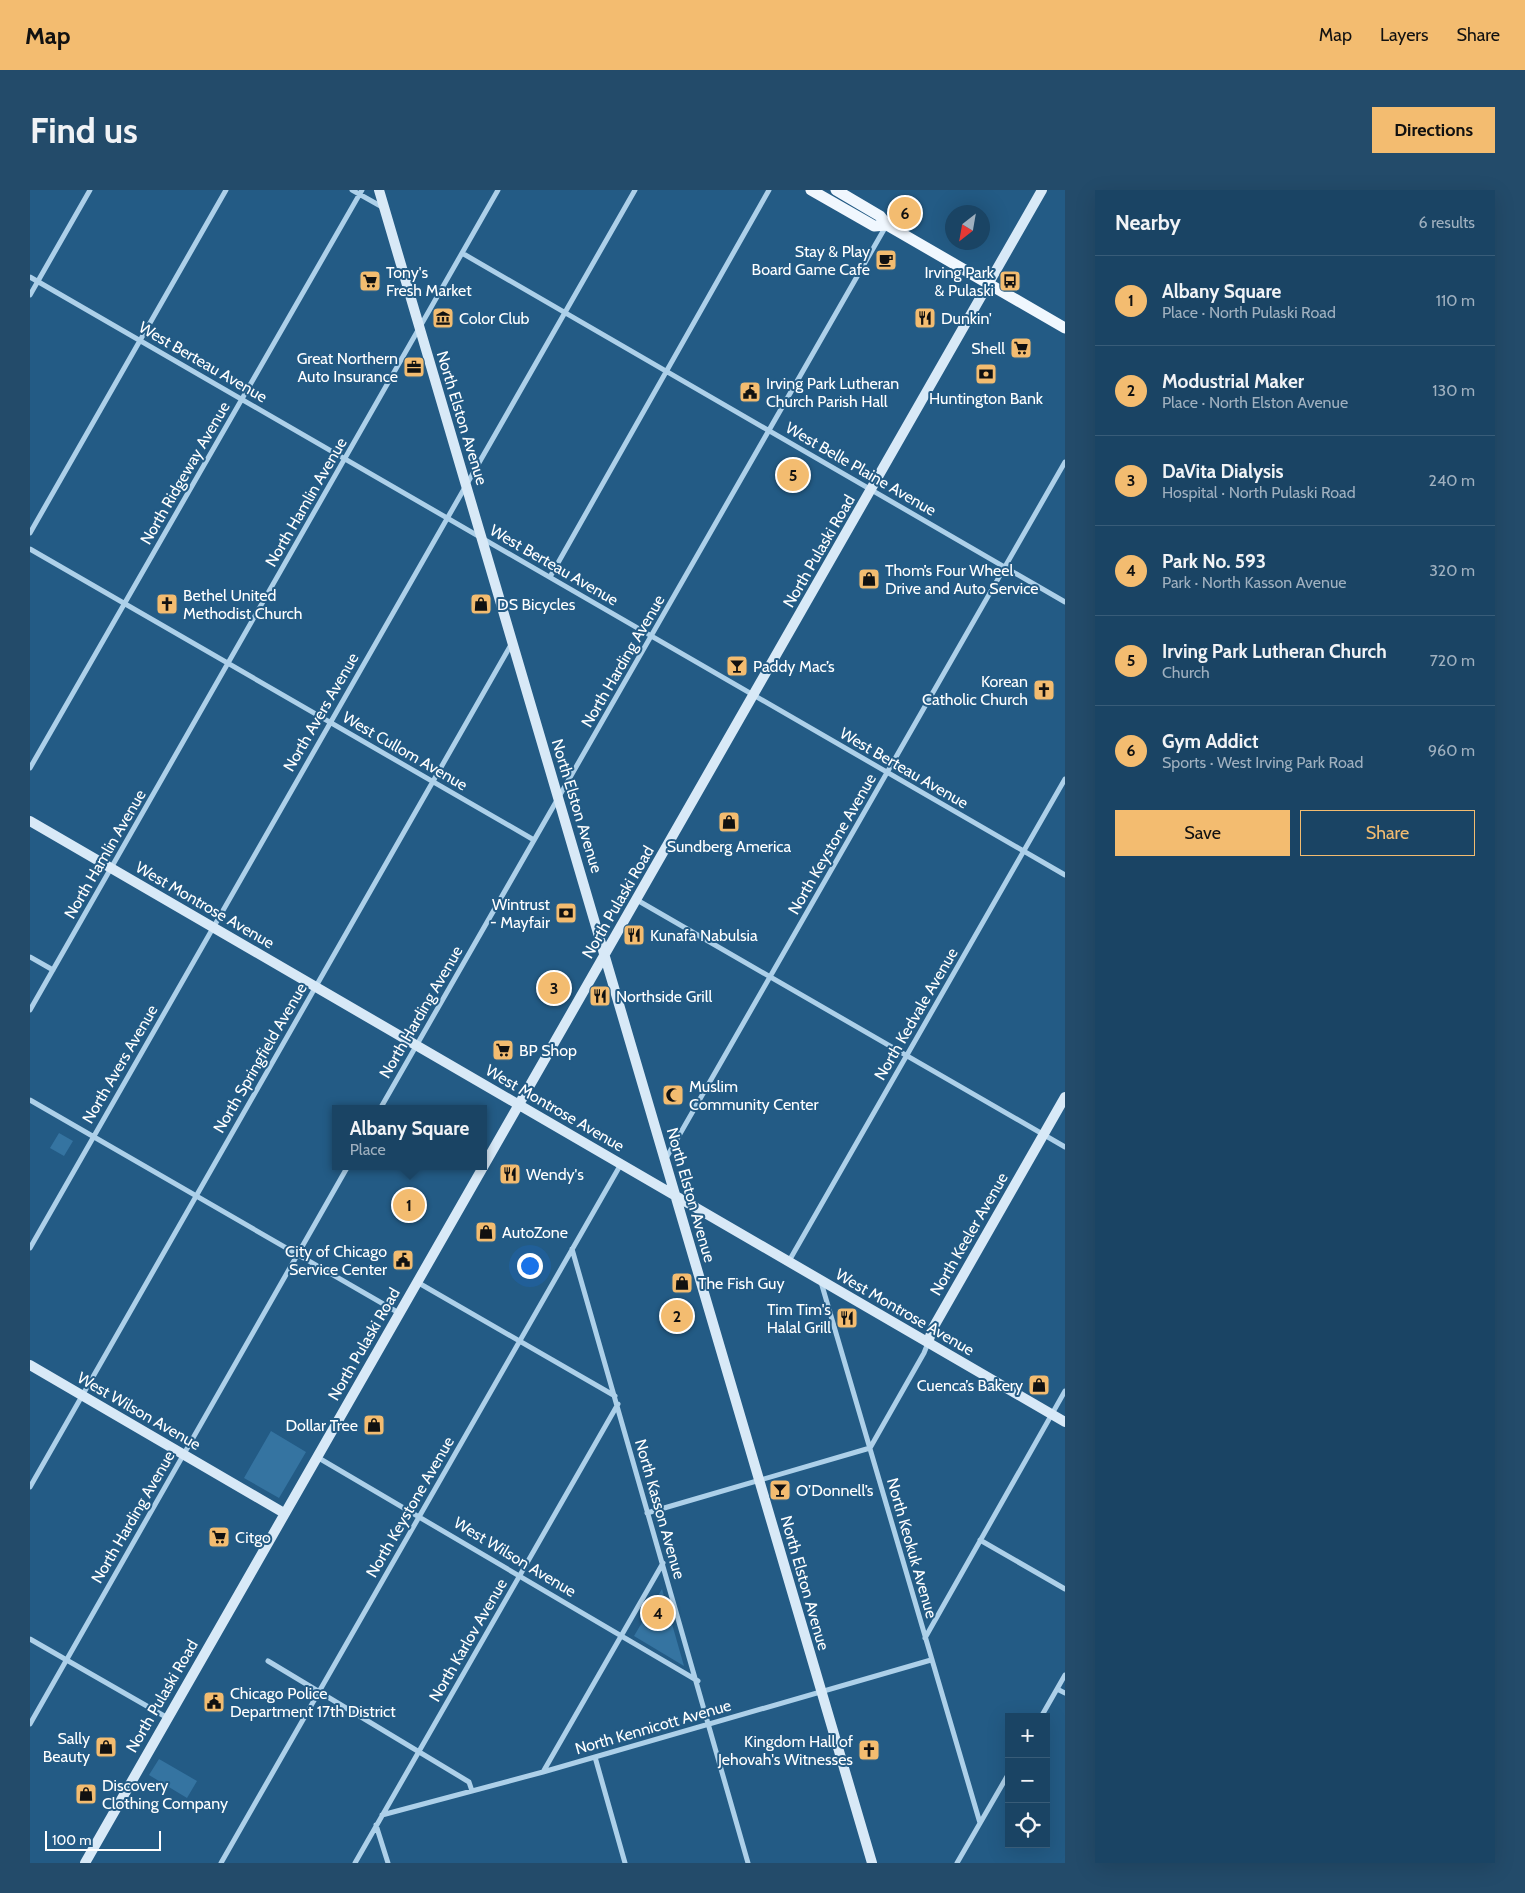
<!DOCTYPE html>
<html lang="en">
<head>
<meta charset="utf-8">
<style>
	body { margin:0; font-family:Cabin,sans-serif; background:#234b6a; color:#f1f3f6 }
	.controls { position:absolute; right:15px; bottom:15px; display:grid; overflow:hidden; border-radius:0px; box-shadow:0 5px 20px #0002 }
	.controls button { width:45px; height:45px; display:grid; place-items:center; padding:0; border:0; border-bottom:1px solid #385c78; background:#1a4464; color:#f1f3f6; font:25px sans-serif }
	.compass { position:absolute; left:915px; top:15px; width:45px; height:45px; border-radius:50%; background:#1a4464; box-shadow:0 5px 20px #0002; rotate:211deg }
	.scale { position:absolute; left:15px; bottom:12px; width:116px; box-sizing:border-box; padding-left:5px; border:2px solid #fff; border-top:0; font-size:14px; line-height:18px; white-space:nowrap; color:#fff; -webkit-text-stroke:4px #235b85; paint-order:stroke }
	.you { position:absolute; left:499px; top:1075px; width:18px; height:18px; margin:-12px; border:4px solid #fff; border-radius:50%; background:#1a73e8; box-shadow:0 0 0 8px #1a73e833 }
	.badge { display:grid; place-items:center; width:32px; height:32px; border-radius:50%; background:#f3bc70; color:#111; font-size:16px; font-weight:700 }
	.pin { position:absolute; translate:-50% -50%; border:2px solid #fff; box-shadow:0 1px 5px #0006 }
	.popup { position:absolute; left:302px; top:915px; width:155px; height:65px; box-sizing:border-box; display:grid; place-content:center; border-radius:0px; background:#1a4464; filter:drop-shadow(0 1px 4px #0005); font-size:16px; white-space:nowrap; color:#9fb0bf }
	.popup b { font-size:19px; color:#f1f3f6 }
	.popup::after { content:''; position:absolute; left:50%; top:100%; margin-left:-10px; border:10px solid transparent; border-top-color:#1a4464 }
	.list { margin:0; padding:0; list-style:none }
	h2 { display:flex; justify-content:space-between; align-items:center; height:65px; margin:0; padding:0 20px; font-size:21px }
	h2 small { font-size:16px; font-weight:400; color:#9fb0bf }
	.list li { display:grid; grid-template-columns:32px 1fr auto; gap:15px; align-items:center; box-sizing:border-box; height:90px; padding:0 20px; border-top:1px solid #385c78 }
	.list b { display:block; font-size:19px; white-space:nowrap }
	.list p { margin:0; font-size:16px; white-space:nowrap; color:#9fb0bf }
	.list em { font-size:16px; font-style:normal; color:#9fb0bf }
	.actions { display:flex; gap:10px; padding:15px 20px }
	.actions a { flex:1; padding:11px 0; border:1px solid #f3bc70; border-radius:0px; text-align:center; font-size:18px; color:#f3bc70 }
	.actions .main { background:#f3bc70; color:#111 }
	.icon { flex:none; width:28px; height:28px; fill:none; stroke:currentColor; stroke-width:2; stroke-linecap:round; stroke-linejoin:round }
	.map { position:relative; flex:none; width:1035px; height:1673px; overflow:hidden; border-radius:0px }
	header { display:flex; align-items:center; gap:30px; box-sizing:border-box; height:70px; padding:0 25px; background:#f3bc70; color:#111 }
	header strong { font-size:24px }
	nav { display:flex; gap:28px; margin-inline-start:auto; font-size:18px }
	.intro { display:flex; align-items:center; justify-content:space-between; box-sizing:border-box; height:120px; padding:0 30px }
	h1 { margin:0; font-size:35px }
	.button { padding:12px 22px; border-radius:0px; background:#f3bc70; color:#111; font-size:18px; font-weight:700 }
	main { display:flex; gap:30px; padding:0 30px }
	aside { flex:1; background:#1a4464; border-radius:0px; box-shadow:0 5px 20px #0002 }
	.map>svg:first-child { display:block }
	.green { fill:#3574a1 }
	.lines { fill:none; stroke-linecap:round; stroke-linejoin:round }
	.street { stroke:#add0e9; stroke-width:5 }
	.secondary { stroke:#d8e9f7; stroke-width:10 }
	.primary { stroke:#f0f7fe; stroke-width:11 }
	.labels { text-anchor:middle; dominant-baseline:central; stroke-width:4; stroke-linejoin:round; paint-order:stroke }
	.poi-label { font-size:16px; fill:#fff; stroke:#235b85; text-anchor:start }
	.street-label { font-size:16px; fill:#fff; stroke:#235b85 }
</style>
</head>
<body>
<header>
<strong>Map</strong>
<nav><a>Map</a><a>Layers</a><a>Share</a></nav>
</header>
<div class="intro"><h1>Find us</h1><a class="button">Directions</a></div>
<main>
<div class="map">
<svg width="1035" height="1673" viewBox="0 0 1035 1673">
	<rect width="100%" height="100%" fill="#235b85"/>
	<path class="green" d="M29,943L43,951L34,966L20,958Z
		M241,1241L276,1262L249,1308L214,1288Z
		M632,1399L654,1476L604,1446Z
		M129,1569L167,1591L157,1608L119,1585Z"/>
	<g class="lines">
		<path class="street" d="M322,0L354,18
			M432,63L1035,412
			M0,87L1035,685
			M0,105L60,0
			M0,343L196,0
			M0,359L504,650
			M520,387L739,0
			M0,578L332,0
			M607,710L1035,957
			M0,767L23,780
			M0,820L468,0
			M0,910L369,1123
			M350,919L856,36
			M635,970L1035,272
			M0,1058L605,0
			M542,1059L718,1673
			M759,1071L1035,589
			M387,1092L585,1206
			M791,1092L950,1633
			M287,1267L668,1491
			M0,1297L482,453
			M617,1323L840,1258L894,1163L898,1153
			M950,1350L1035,1399
			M895,1448L1035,1201
			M0,1449L136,1527
			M238,1471L439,1592L442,1601
			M1027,1499L1035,1503
			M1011,1527L1035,1485
			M0,1534L318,976
			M565,1567L595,1673
			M513,1582L633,1373
			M352,1625L513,1582L901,1470
			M346,1635L358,1673
			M191,1673L591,974
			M325,1673L588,1214
			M927,1673L979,1583"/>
		<path class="secondary" d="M349,0L842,1673
			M0,631L1035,1232
			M898,1152L903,1138L1035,907
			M0,1175L254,1323
			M55,1673L1012,0"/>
		<path class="primary" d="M781,0L844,36L857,35
			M806,0L850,26L857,35L1035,138"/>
	</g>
	<defs>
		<g id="cafe-square" transform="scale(1.125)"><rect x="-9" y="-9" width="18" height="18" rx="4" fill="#f3bc70" stroke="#235b85"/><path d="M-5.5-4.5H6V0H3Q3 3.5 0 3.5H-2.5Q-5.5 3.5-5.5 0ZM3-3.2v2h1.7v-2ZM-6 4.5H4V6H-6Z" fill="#111"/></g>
		<g id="supermarket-square" transform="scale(1.125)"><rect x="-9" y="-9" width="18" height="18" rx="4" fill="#f3bc70" stroke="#235b85"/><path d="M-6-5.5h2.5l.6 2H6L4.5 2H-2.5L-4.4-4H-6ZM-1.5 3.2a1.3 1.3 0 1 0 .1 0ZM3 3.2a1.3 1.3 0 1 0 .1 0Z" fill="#111"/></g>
		<g id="bus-square" transform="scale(1.125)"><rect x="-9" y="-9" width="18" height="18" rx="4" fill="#f3bc70" stroke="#235b85"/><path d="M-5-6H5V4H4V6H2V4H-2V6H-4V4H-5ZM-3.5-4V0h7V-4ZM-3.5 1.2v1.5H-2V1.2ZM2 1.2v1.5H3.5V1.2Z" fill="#111"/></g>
		<g id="museum-square" transform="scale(1.125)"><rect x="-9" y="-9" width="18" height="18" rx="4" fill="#f3bc70" stroke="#235b85"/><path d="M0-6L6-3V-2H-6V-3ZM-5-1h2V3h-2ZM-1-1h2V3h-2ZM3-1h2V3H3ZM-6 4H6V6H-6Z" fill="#111"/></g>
		<g id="restaurant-square" transform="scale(1.125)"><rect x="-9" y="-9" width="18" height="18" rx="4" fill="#f3bc70" stroke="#235b85"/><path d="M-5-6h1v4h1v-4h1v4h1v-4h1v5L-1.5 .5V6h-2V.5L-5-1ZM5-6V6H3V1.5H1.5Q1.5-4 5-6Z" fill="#111"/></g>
		<g id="office-square" transform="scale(1.125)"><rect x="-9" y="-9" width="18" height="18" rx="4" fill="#f3bc70" stroke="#235b85"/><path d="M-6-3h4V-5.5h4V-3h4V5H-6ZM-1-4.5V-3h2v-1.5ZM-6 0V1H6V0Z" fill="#111"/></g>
		<g id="bank-square" transform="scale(1.125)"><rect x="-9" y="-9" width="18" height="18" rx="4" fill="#f3bc70" stroke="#235b85"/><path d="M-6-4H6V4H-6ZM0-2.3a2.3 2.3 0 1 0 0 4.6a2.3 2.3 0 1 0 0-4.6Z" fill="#111"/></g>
		<g id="civic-square" transform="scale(1.125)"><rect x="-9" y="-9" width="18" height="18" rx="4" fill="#f3bc70" stroke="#235b85"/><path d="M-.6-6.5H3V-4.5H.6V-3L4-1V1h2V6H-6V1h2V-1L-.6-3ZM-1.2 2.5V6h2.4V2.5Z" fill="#111"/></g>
		<g id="shop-square" transform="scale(1.125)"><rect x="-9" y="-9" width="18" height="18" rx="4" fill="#f3bc70" stroke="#235b85"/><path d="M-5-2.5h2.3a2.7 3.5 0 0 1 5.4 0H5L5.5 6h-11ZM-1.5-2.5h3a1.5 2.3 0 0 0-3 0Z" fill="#111"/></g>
		<g id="church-square" transform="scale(1.125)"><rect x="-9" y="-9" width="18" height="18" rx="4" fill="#f3bc70" stroke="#235b85"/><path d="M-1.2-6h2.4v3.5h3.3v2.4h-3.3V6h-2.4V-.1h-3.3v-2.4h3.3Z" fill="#111"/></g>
		<g id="bar-square" transform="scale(1.125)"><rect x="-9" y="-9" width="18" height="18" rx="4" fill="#f3bc70" stroke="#235b85"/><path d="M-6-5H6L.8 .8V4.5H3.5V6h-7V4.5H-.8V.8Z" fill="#111"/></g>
		<g id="mosque-square" transform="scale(1.125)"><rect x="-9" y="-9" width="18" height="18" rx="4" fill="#f3bc70" stroke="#235b85"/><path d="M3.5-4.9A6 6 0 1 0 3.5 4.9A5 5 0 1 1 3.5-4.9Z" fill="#111"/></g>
	</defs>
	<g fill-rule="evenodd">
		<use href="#cafe-square" x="856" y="70"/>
		<use href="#supermarket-square" x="340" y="91"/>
		<use href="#bus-square" x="980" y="91"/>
		<use href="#museum-square" x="413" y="128"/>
		<use href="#restaurant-square" x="895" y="128"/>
		<use href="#supermarket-square" x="991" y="158"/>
		<use href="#office-square" x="384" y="177"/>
		<use href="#bank-square" x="956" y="184"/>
		<use href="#civic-square" x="720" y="202"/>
		<use href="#shop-square" x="839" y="389"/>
		<use href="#church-square" x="137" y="414"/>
		<use href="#shop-square" x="451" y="414"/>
		<use href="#bar-square" x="707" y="476"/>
		<use href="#church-square" x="1014" y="500"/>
		<use href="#shop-square" x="699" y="632"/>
		<use href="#bank-square" x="536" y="723"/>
		<use href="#restaurant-square" x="604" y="745"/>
		<use href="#restaurant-square" x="570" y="806"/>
		<use href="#supermarket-square" x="473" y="860"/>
		<use href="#mosque-square" x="643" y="905"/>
		<use href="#restaurant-square" x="480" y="984"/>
		<use href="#shop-square" x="456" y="1042"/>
		<use href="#civic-square" x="373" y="1070"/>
		<use href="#shop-square" x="652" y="1093"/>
		<use href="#restaurant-square" x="817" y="1128"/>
		<use href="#shop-square" x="1009" y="1195"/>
		<use href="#shop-square" x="344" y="1235"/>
		<use href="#bar-square" x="750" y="1300"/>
		<use href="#supermarket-square" x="189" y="1347"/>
		<use href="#civic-square" x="184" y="1512"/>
		<use href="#shop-square" x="76" y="1557"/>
		<use href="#church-square" x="839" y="1560"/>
		<use href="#shop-square" x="56" y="1604"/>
	</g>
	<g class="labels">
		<g class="poi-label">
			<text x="840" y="61" text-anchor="end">Stay &amp; Play<tspan x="840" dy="18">Board Game Cafe</tspan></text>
			<text x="356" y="82">Tony's<tspan x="356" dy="18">Fresh Market</tspan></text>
			<text x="964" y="82" text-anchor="end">Irving Park<tspan x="964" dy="18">&amp; Pulaski</tspan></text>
			<text x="429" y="128">Color Club</text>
			<text x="911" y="128">Dunkin'</text>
			<text x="975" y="158" text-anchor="end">Shell</text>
			<text x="368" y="168" text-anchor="end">Great Northern<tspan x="368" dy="18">Auto Insurance</tspan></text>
			<text x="736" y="193">Irving Park Lutheran<tspan x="736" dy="18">Church Parish Hall</tspan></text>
			<text x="956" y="208" text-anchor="middle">Huntington Bank</text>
			<text x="855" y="380">Thom’s Four Wheel<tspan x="855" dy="18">Drive and Auto Service</tspan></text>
			<text x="153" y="405">Bethel United<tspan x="153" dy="18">Methodist Church</tspan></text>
			<text x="467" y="414">DS Bicycles</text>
			<text x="723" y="476">Paddy Mac’s</text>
			<text x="998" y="491" text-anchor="end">Korean<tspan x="998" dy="18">Catholic Church</tspan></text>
			<text x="699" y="656" text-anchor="middle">Sundberg America</text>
			<text x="520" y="714" text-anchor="end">Wintrust<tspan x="520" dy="18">- Mayfair</tspan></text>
			<text x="620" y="745">Kunafa Nabulsia</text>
			<text x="586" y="806">Northside Grill</text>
			<text x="489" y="860">BP Shop</text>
			<text x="659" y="896">Muslim<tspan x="659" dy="18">Community Center</tspan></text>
			<text x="496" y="984">Wendy's</text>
			<text x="472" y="1042">AutoZone</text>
			<text x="357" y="1061" text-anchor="end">City of Chicago<tspan x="357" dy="18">Service Center</tspan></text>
			<text x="668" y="1093">The Fish Guy</text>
			<text x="801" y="1119" text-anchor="end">Tim Tim's<tspan x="801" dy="18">Halal Grill</tspan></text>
			<text x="993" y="1195" text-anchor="end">Cuenca’s Bakery</text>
			<text x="328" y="1235" text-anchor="end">Dollar Tree</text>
			<text x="766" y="1300">O’Donnell’s</text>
			<text x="205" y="1347">Citgo</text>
			<text x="200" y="1503">Chicago Police<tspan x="200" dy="18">Department 17th District</tspan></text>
			<text x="60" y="1548" text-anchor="end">Sally<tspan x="60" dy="18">Beauty</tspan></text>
			<text x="823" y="1551" text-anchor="end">Kingdom Hall of<tspan x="823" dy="18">Jehovah's Witnesses</tspan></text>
			<text x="72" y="1595">Discovery<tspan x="72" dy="18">Clothing Company</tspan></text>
		</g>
		<g class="street-label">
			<text transform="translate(173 172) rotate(30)">West Berteau Avenue</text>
			<text transform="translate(432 228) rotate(73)">North Elston Avenue</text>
			<text transform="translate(831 279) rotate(30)">West Belle Plaine Avenue</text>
			<text transform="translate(155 283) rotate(-60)">North Ridgeway Avenue</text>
			<text transform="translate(276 312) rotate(-60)">North Hamlin Avenue</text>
			<text transform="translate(789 361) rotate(-60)">North Pulaski Road</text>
			<text transform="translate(524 375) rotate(30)">West Berteau Avenue</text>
			<text transform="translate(593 471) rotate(-60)">North Harding Avenue</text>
			<text transform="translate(291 522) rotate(-60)">North Avers Avenue</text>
			<text transform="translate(375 561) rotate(30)">West Cullom Avenue</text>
			<text transform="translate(874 578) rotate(30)">West Berteau Avenue</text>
			<text transform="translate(547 616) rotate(73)">North Elston Avenue</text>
			<text transform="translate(802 654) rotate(-60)">North Keystone Avenue</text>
			<text transform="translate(75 664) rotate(-60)">North Hamlin Avenue</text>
			<text transform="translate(588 712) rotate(-60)">North Pulaski Road</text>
			<text transform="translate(175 715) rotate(30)">West Montrose Avenue</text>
			<text transform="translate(391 822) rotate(-60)">North Harding Avenue</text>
			<text transform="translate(886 824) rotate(-60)">North Kedvale Avenue</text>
			<text transform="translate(230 868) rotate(-60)">North Springfield Avenue</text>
			<text transform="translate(90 874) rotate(-60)">North Avers Avenue</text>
			<text transform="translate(525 918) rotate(30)">West Montrose Avenue</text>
			<text transform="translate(661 1005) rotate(74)">North Elston Avenue</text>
			<text transform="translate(939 1044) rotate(-60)">North Keeler Avenue</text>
			<text transform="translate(875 1122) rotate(30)">West Montrose Avenue</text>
			<text transform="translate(334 1154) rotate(-60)">North Pulaski Road</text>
			<text transform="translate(109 1221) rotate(30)">West Wilson Avenue</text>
			<text transform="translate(380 1317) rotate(-60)">North Keystone Avenue</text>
			<text transform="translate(630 1319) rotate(74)">North Kasson Avenue</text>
			<text transform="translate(103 1327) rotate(-60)">North Harding Avenue</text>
			<text transform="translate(882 1358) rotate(74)">North Keokuk Avenue</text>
			<text transform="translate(485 1367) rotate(31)">West Wilson Avenue</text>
			<text transform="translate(775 1393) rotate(74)">North Elston Avenue</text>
			<text transform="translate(438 1450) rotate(-60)">North Karlov Avenue</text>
			<text transform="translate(132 1506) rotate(-60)">North Pulaski Road</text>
			<text transform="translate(623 1537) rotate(-16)">North Kennicott Avenue</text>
		</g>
	</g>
</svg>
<div class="controls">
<button>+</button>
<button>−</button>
<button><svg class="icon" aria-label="locate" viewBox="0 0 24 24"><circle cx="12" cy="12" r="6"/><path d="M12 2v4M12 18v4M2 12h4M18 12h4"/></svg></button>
</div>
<svg class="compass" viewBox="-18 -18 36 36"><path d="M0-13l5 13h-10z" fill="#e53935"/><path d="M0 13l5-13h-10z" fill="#9fb0bf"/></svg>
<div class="scale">100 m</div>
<div class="you"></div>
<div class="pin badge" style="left:379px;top:1015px">1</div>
<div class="popup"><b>Albany Square</b>Place</div>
<div class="pin badge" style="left:647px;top:1126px">2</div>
<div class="pin badge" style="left:524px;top:798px">3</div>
<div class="pin badge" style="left:628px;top:1423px">4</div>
<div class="pin badge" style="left:763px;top:285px">5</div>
<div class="pin badge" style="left:875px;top:23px">6</div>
</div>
<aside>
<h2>Nearby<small>6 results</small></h2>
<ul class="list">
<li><span class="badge">1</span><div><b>Albany Square</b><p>Place · North Pulaski Road</p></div><em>110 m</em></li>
<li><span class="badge">2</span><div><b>Modustrial Maker</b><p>Place · North Elston Avenue</p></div><em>130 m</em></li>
<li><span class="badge">3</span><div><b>DaVita Dialysis</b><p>Hospital · North Pulaski Road</p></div><em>240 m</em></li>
<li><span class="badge">4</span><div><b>Park No. 593</b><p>Park · North Kasson Avenue</p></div><em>320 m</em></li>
<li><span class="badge">5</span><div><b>Irving Park Lutheran Church</b><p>Church</p></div><em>720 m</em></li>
<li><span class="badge">6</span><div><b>Gym Addict</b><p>Sports · West Irving Park Road</p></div><em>960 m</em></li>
</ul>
<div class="actions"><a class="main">Save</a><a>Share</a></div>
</aside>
</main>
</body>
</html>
